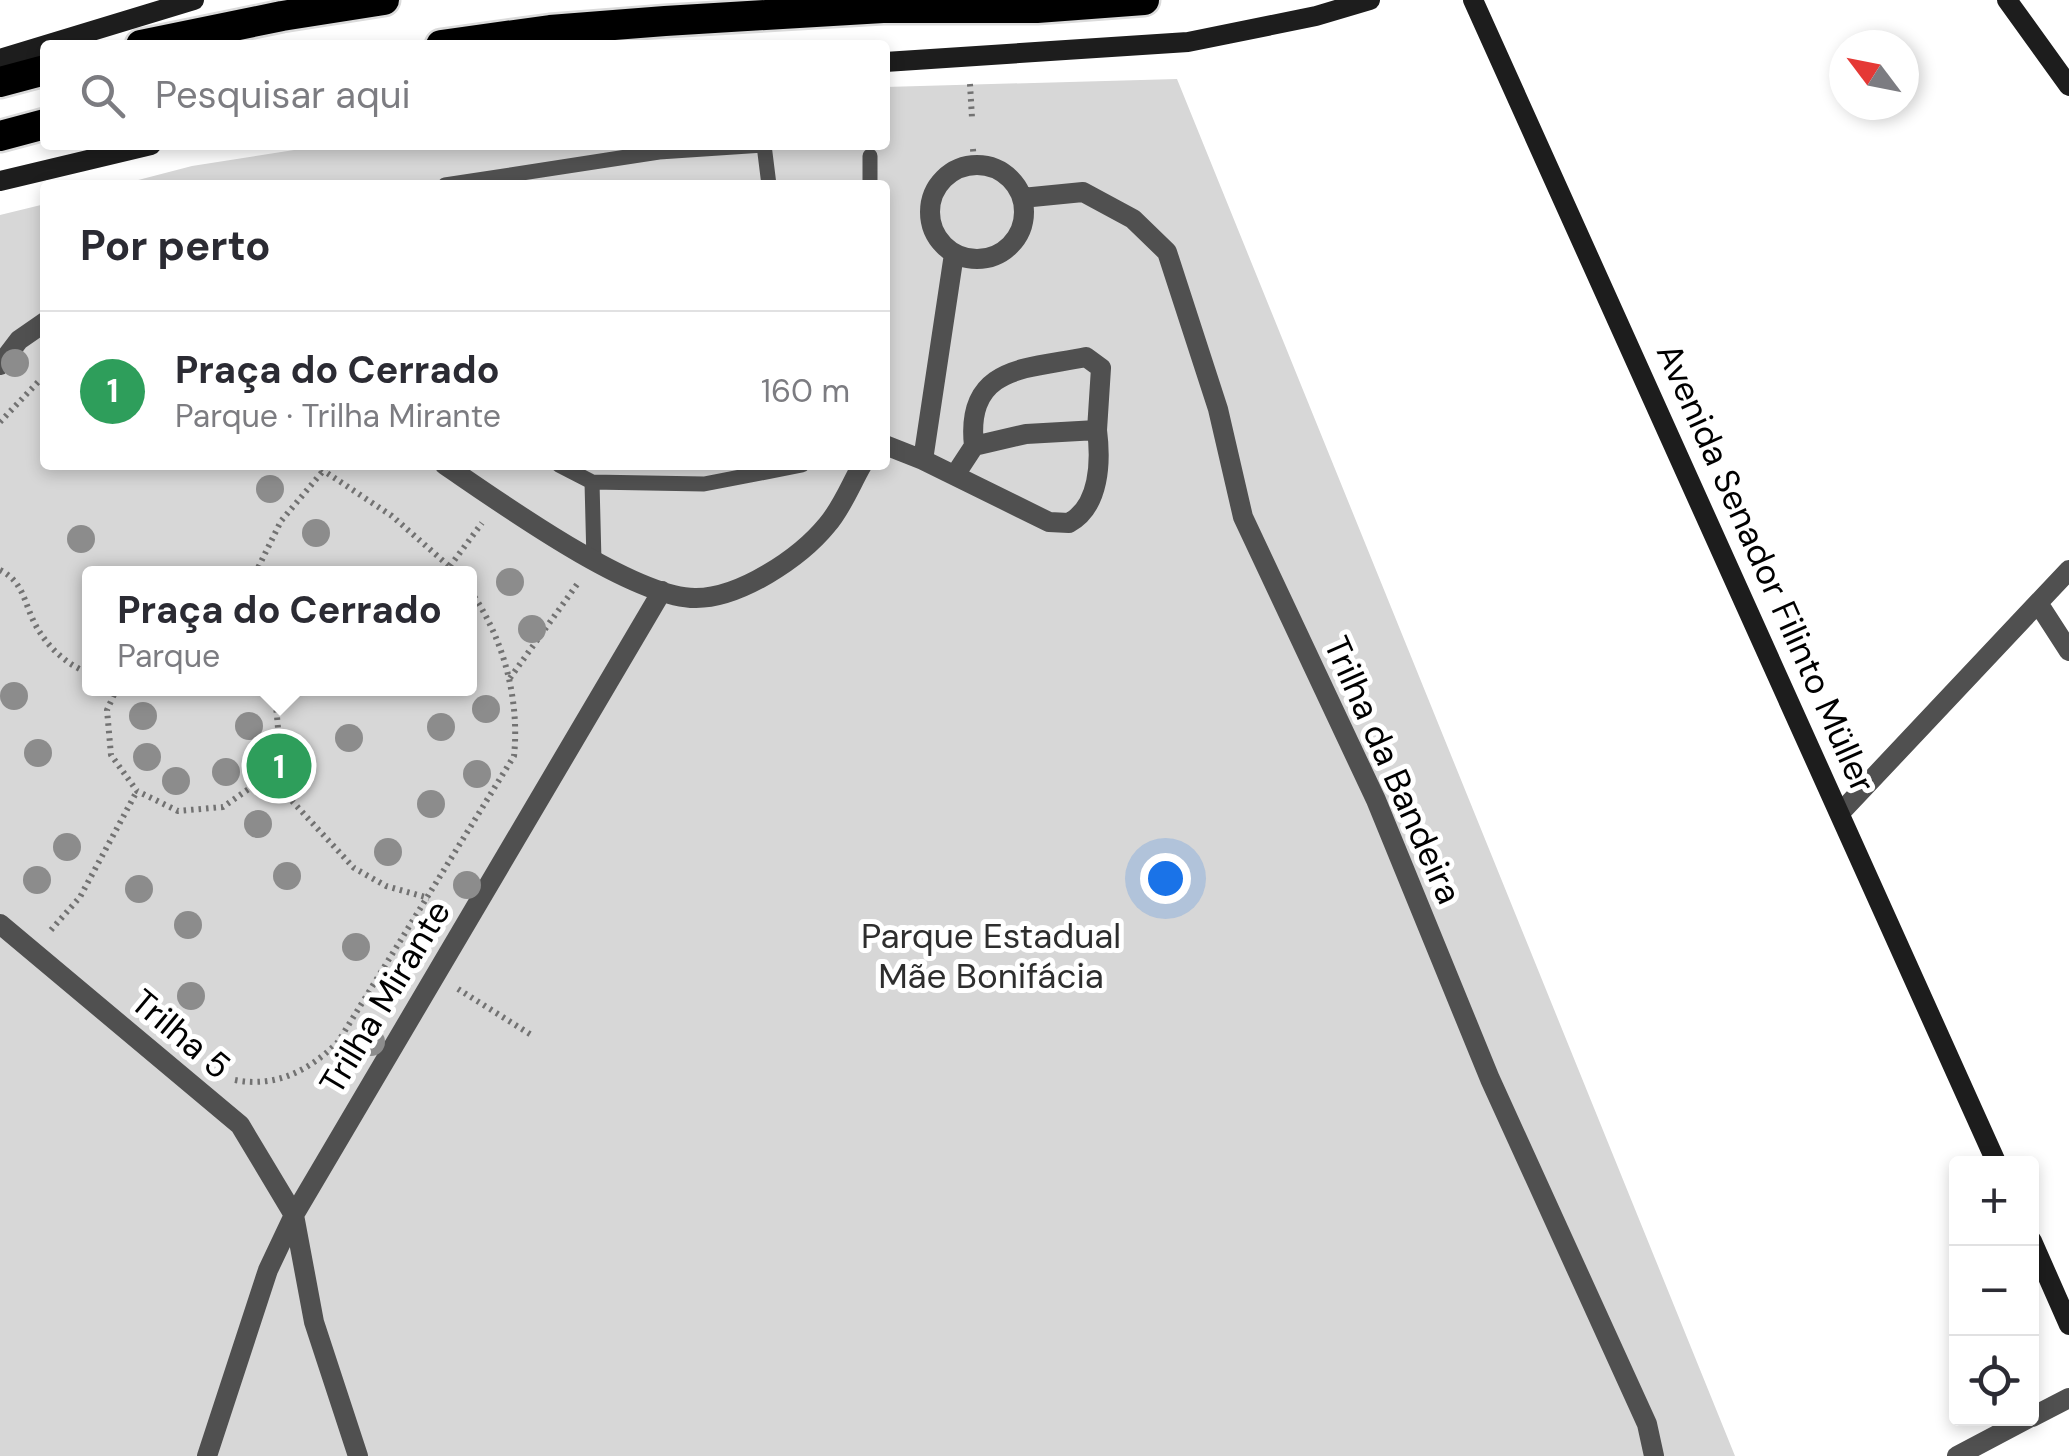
<!DOCTYPE html>
<html lang="pt">
<head>
<meta charset="utf-8">
<style>
	body { margin:0; font-family:"DM Sans",sans-serif; background:#f2f2f3; color:#2b2b33 }
	.controls { position:absolute; right:30px; bottom:30px; display:grid; overflow:hidden; border-radius:10px; box-shadow:0 5px 15px #0003 }
	.controls button { width:90px; height:90px; display:grid; place-items:center; padding:0; border:0; border-bottom:2px solid #e1e1e2; background:#fff; color:#2b2b33; font:50px sans-serif }
	.compass { position:absolute; left:1829px; top:30px; width:90px; height:90px; border-radius:50%; background:#fff; box-shadow:0 5px 15px #0003; rotate:302deg }
	.you { position:absolute; left:1165px; top:878px; width:35px; height:35px; margin:-25px; border:8px solid #fff; border-radius:50%; background:#1a73e8; box-shadow:0 0 0 15px #1a73e833 }
	.badge { display:grid; place-items:center; width:65px; height:65px; border-radius:50%; background:#0f766e; color:#fff; font-size:32px; font-weight:700 }
	.pin { position:absolute; translate:-50% -50%; border:5px solid #fff; box-shadow:0 2px 10px #0006 }
	.popup { position:absolute; left:82px; top:566px; width:395px; height:130px; box-sizing:border-box; display:grid; place-content:center; border-radius:10px; background:#fff; filter:drop-shadow(0 2px 8px #0005); font-size:32px; white-space:nowrap; color:#7c7c81 }
	.popup b { font-size:38px; color:#2b2b33 }
	.popup::after { content:''; position:absolute; left:50%; top:100%; margin-left:-20px; border:20px solid transparent; border-top-color:#fff }
	.list { margin:0; padding:0; list-style:none }
	h2 { display:flex; justify-content:space-between; align-items:center; height:130px; margin:0; padding:0 40px; font-size:42px }
	h2 small { font-size:32px; font-weight:400; color:#7c7c81 }
	.list li { display:grid; grid-template-columns:65px 1fr auto; gap:30px; align-items:center; box-sizing:border-box; height:160px; padding:0 40px; border-top:2px solid #e1e1e2 }
	.list b { display:block; font-size:38px; white-space:nowrap }
	.list p { margin:0; font-size:32px; white-space:nowrap; color:#7c7c81 }
	.list em { font-size:32px; font-style:normal; color:#7c7c81 }
	.icon { flex:none; width:55px; height:55px; fill:none; stroke:currentColor; stroke-width:2; stroke-linecap:round; stroke-linejoin:round }
	.map { position:relative; flex:none; width:2069px; height:1456px; overflow:hidden }
	.search { position:absolute; background:#fff; box-shadow:0 5px 15px #0003; left:40px; top:40px; width:850px; height:110px; display:flex; align-items:center; gap:25px; box-sizing:border-box; padding:0 35px; border-radius:10px; color:#7c7c81; font-size:38px }
	.panel { position:absolute; background:#fff; box-shadow:0 5px 15px #0003; left:40px; top:180px; width:850px; height:290px; border-radius:10px }
	.map>svg:first-child { display:block }
	.green { fill:#d7d7d7; fill-rule:evenodd }
	.lines { fill:none; stroke-linecap:round; stroke-linejoin:round }
	.highway-casing { stroke:#dbdbdb; stroke-width:35 }
	.path { stroke:#727272; stroke-width:6; stroke-dasharray:2.5 5; stroke-linecap:butt }
	.lane { stroke:#505050; stroke-width:15 }
	.street { stroke:#505050; stroke-width:20 }
	.secondary { stroke:#1d1d1d; stroke-width:20 }
	.highway { stroke:#000; stroke-width:30 }
	.tree { fill:#8c8c8c }
	.labels { text-anchor:middle; dominant-baseline:central; stroke-width:10; stroke-linejoin:round; paint-order:stroke }
	.street-label { font-size:35px; fill:#000; stroke:#fff }
	.park-label { font-size:35px; fill:#2e2e2e; stroke:#fff }
</style>
</head>
<body>
<div class="map">
<svg width="2069" height="1456" viewBox="0 0 2069 1456">
	<rect width="100%" height="100%" fill="#fff"/>
	<path class="green" d="M1177,79L1735,1456H0V215L45,204V465H885V185H119L192,166L326,145H885V87ZM89,574H469V688H89Z"/>
	<g class="lines">
		<g class="highway-casing">
			<path id="highway" d="M141,45L282,16L384,0
				M441,45L550,30L665,21L883,8H1037L1144,0
				M0,82L45,70
				M0,136L45,124"/>
		</g>
		<path class="path" d="M970,84L972,118
			M973,149L974,165
			M0,422L39,381L45,379
			M315,465L392,516L458,574
			M450,566L482,523
			M0,570C24,582 24,603 35,624C46,645 66,665 89,673
			M255,574L281,521L328,465
			M510,678L578,583
			M117,688L107,710L111,755L137,791L178,811L223,807L260,781L279,739L275,694L271,688
			M260,781L292,801L354,868L386,886L429,898
			M51,930L80,897L137,791
			M458,989L533,1036
			M235,1080C276,1088 310,1070 338,1042L514,756C520,699 503,636 469,589"/>
		<path class="lane" d="M870,156V185
			M445,185L659,152L764,145L769,185
			M559,465L592,482L704,484L802,465
			M592,482L594,561"/>
		<path class="street" d="M930 212a47 47 0 1 1 94 0a47 47 0 1 1-94 0Z
			M1022,198L1083,192L1133,219L1167,252L1218,409L1243,517L1376,800L1490,1079L1647,1424L1654,1456
			M0,365L19,340L45,322
			M885,445L923,460L954,254
			M974,446C965,365 1027,369 1086,357L1101,368L1097,430
			M923,460L1049,522L1069,523C1100,506 1101,461 1097,430L1026,434L974,446L955,475
			M445,465C498,501 634,599 696,598C740,598 800,558 827,525C842,508 851,484 862,465
			M2038,603L2069,651
			M1841,812L2069,570
			M0,924L240,1125L294,1215L314,1322L358,1456
			M2032,1417L2069,1398
			M207,1456L268,1270L294,1215L662,591
			M1957,1456L2029,1418"/>
		<path class="secondary" d="M1473,0L1997,1164
			M2007,0L2069,86
			M0,59L194,0
			M885,62L1188,42L1316,16L1370,0
			M0,181L151,145
			M2032,1241L2069,1325"/>
		<use href="#highway" class="highway"/>
	</g>
	<g class="tree">
		<circle cx="15" cy="363" r="14"/>
		<circle cx="270" cy="489" r="14"/>
		<circle cx="316" cy="533" r="14"/>
		<circle cx="81" cy="539" r="14"/>
		<circle cx="510" cy="582" r="14"/>
		<circle cx="532" cy="629" r="14"/>
		<circle cx="14" cy="696" r="14"/>
		<circle cx="486" cy="709" r="14"/>
		<circle cx="143" cy="716" r="14"/>
		<circle cx="249" cy="726" r="14"/>
		<circle cx="441" cy="727" r="14"/>
		<circle cx="349" cy="738" r="14"/>
		<circle cx="38" cy="753" r="14"/>
		<circle cx="147" cy="757" r="14"/>
		<circle cx="288" cy="770" r="14"/>
		<circle cx="226" cy="772" r="14"/>
		<circle cx="477" cy="774" r="14"/>
		<circle cx="176" cy="781" r="14"/>
		<circle cx="431" cy="804" r="14"/>
		<circle cx="258" cy="824" r="14"/>
		<circle cx="67" cy="847" r="14"/>
		<circle cx="388" cy="852" r="14"/>
		<circle cx="287" cy="876" r="14"/>
		<circle cx="37" cy="880" r="14"/>
		<circle cx="467" cy="885" r="14"/>
		<circle cx="139" cy="889" r="14"/>
		<circle cx="188" cy="925" r="14"/>
		<circle cx="356" cy="947" r="14"/>
		<circle cx="191" cy="996" r="14"/>
		<circle cx="371" cy="1042" r="14"/>
	</g>
	<g class="labels">
		<g class="street-label">
			<text transform="translate(1766 568) rotate(66)">Avenida Senador Filinto Müller</text>
			<text transform="translate(1393 770) rotate(66)">Trilha da Bandeira</text>
			<text transform="translate(385 997) rotate(-59)">Trilha Mirante</text>
			<text transform="translate(181 1034) rotate(40)">Trilha 5</text>
		</g>
		<g class="park-label">
			<text x="991" y="936">Parque Estadual<tspan x="991" dy="40">Mãe Bonifácia</tspan></text>
		</g>
	</g>
</svg>
<div class="controls">
<button>+</button>
<button>−</button>
<button><svg class="icon" aria-label="locate" viewBox="0 0 24 24"><circle cx="12" cy="12" r="6"/><path d="M12 2v4M12 18v4M2 12h4M18 12h4"/></svg></button>
</div>
<svg class="compass" viewBox="-18 -18 36 36"><path d="M0-13l5 13h-10z" fill="#e53935"/><path d="M0 13l5-13h-10z" fill="#7c7c81"/></svg>
<div class="you"></div>
<div class="pin badge" style="left:279px;top:766px;background:#2e9e5b">1</div>
<div class="popup"><b>Praça do Cerrado</b>Parque</div>
<div class="search"><svg class="icon" aria-label="search" viewBox="0 0 24 24"><circle cx="10" cy="10" r="6"/><path d="M15 15l6 6"/></svg>Pesquisar aqui</div>
<section class="panel">
<h2>Por perto<small></small></h2>
<ul class="list">
<li><span class="badge" style="background:#2e9e5b">1</span><div><b>Praça do Cerrado</b><p>Parque · Trilha Mirante</p></div><em>160 m</em></li>
</ul>
</section>
</div>
</body>
</html>
